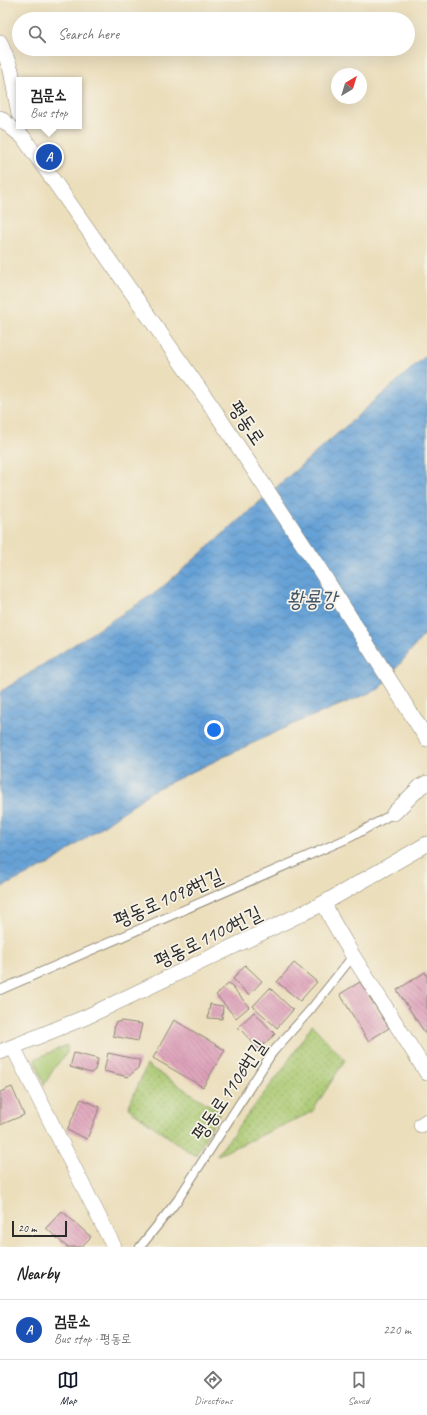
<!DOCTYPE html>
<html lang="en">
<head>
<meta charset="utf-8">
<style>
	body { margin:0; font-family:Caveat,"Poor Story",sans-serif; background:#f2f2f2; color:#222 }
	.compass { position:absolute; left:331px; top:68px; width:36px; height:36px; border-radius:50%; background:#fff; box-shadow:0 4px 16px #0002; rotate:38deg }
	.scale { position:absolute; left:12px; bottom:10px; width:55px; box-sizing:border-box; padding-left:4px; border:2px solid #2b2b2b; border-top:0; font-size:11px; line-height:14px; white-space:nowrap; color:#2b2b2b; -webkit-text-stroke:3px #f7f3e8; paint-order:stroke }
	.you { position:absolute; left:214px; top:730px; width:14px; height:14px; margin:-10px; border:3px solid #fff; border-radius:50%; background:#1a73e8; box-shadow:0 0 0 6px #1a73e833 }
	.badge { display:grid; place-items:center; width:26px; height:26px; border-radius:50%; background:#111827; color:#fff; font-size:13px; font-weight:700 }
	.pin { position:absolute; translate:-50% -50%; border:2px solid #fff; box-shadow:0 1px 4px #0006 }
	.popup { position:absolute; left:16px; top:77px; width:66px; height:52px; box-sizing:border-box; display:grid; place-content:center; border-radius:0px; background:#fff; filter:drop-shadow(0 1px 3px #0005); font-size:13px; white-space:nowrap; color:#767676 }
	.popup b { font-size:15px; color:#222 }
	.popup::after { content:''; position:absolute; left:50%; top:100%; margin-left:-8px; border:8px solid transparent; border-top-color:#fff }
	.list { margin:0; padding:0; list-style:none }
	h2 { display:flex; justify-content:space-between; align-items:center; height:52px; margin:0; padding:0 16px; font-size:17px }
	h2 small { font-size:13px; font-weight:400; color:#767676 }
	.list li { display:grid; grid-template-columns:26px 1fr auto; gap:12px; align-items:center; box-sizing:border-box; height:60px; padding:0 16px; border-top:1px solid #e0e0e0 }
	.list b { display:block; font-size:15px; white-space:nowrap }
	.list p { margin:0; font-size:13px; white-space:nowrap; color:#767676 }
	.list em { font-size:13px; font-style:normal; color:#767676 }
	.icon { flex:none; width:22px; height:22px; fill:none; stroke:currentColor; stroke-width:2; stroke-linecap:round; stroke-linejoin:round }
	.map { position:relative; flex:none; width:427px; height:1247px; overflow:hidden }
	.search { position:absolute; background:#fff; box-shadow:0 4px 16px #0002; left:12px; right:12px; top:12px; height:44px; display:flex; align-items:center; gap:10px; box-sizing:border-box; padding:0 14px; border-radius:22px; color:#767676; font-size:15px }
	.sheet { height:112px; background:#fff }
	nav { display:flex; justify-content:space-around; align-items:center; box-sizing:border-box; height:56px; border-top:1px solid #e0e0e0; background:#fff; font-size:11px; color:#767676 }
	nav a { display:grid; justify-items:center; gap:2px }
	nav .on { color:#111827 }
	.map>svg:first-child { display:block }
	.grass { fill:url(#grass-dots); stroke:#6a7a4e }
	.green { fill:#a9c870; stroke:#6a7a4e }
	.water { fill:url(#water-waves); stroke:#486680 }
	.building { fill:url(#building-back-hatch) }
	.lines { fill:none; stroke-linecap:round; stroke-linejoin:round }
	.service-casing { stroke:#8b8473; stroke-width:10 }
	.minor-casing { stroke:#8b8473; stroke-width:16 }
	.service { stroke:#fff; stroke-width:8 }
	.minor { stroke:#fff; stroke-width:15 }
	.labels { text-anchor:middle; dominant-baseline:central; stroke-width:3.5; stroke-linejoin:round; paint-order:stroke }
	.street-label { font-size:20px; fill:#2b2b2b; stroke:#f7f3e8 }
	.water-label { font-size:21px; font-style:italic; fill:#405467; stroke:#f7f3e8 }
</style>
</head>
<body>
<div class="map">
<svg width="427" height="1247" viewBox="0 0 427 1247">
	<defs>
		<pattern id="grass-dots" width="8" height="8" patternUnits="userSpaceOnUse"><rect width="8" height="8" fill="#a9c870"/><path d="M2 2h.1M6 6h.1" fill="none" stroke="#8aa35c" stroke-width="1.8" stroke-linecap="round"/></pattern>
		<pattern id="water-waves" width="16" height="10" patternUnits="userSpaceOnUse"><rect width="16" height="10" fill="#66a1d6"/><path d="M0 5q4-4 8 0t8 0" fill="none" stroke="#5483ae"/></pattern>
		<pattern id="building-back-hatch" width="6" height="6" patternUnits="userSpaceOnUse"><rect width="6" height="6" fill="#dd9fb8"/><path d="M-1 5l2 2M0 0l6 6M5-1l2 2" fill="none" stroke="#b38296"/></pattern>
	</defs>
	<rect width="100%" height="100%" fill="#f7f3e8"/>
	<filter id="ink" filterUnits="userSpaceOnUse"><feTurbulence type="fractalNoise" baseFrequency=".025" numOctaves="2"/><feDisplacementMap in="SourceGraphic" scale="8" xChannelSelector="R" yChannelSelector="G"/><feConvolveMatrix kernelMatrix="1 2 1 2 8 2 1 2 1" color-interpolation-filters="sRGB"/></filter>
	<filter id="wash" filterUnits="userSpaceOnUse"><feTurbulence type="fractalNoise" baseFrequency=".012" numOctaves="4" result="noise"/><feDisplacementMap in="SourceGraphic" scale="16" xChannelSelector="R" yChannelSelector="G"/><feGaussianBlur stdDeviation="0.9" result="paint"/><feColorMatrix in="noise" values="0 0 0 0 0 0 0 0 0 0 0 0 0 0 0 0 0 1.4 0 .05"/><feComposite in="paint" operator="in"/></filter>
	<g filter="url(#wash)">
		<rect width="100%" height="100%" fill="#ebdebb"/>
		<path class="grass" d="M312,1025L345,1060L312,1112L216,1156L283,1069Z
			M147,1065L220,1112L195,1156L128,1108Z"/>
		<path class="green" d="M67,1045V1053L55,1067L44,1085L35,1059Z"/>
		<path class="water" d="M427,355V631L379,689L291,725L152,791L51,863L0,888V692L158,591Z"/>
		<g id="blocks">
			<path class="building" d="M294,963L317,982L300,1001L277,982Z
				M245,965L262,981L249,995L233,979Z
				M425,972L427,976V1036L397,990Z
				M360,982L389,1028L368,1041L340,994Z
				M229,983L249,1007L236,1018L216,995Z
				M270,988L293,1010L277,1028L253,1006Z
				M210,1004L223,1006L222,1019L208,1018Z
				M254,1012L275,1034L259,1049L238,1027Z
				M174,1020L225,1050L203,1087L153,1058Z
				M121,1021L142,1024L138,1041L113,1036L115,1023Z
				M74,1053L98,1059L95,1070L91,1073L70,1067Z
				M108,1053L140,1060L138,1068L128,1077L104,1071Z
				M12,1087L24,1115L0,1125V1092Z
				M81,1099L100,1107L87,1139L67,1130Z
				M62,1211L91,1237L81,1247H67L46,1228Z"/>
		</g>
	</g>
	<g filter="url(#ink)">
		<use href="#blocks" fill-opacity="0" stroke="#8b8473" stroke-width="1"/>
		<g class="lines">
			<g class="service-casing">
				<path id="service" d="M0,990L351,837L394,813
					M140,1247L177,1201L272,1053L311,1009L353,956"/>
			</g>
			<g class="minor-casing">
				<path id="minor" d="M0,42L11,70L19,114
					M0,118L23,137L210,404L320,570L427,739
					M394,813L421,786L427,783
					M324,903L332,920L353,956L427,1073
					M13,1047L114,1247
					M0,1052L86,1017L324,903L427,844
					M421,1125L427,1121"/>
			</g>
			<use href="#service" class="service"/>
			<use href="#minor" class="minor"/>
		</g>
	</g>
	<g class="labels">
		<g class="street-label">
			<text transform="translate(247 423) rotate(56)">평동로</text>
			<text transform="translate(168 898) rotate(-24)">평동로1098번길</text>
			<text transform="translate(208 937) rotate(-26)">평동로1100번길</text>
			<text transform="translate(229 1090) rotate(-56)">평동로1106번길</text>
		</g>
		<g class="water-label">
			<text x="312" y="599">황룡강</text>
		</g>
	</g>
</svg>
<svg class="compass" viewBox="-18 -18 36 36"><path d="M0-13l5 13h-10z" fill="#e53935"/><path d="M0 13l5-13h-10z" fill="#767676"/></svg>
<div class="scale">20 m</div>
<div class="you"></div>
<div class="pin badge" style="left:49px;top:157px;background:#1a4fb4">A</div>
<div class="popup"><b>검문소</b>Bus stop</div>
<div class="search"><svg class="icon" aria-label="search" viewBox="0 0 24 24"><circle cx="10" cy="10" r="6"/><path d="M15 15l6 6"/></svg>Search here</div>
</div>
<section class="sheet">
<h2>Nearby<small></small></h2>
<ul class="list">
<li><span class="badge" style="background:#1a4fb4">A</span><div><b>검문소</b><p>Bus stop · 평동로</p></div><em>220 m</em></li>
</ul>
</section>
<nav>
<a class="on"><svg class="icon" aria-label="map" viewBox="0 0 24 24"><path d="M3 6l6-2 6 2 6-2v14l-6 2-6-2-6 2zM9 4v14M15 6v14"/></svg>Map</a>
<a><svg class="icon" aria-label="directions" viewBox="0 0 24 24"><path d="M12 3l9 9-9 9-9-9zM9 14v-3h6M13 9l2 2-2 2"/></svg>Directions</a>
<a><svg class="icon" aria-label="saved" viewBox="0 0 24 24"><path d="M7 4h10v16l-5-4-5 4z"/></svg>Saved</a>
</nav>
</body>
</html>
